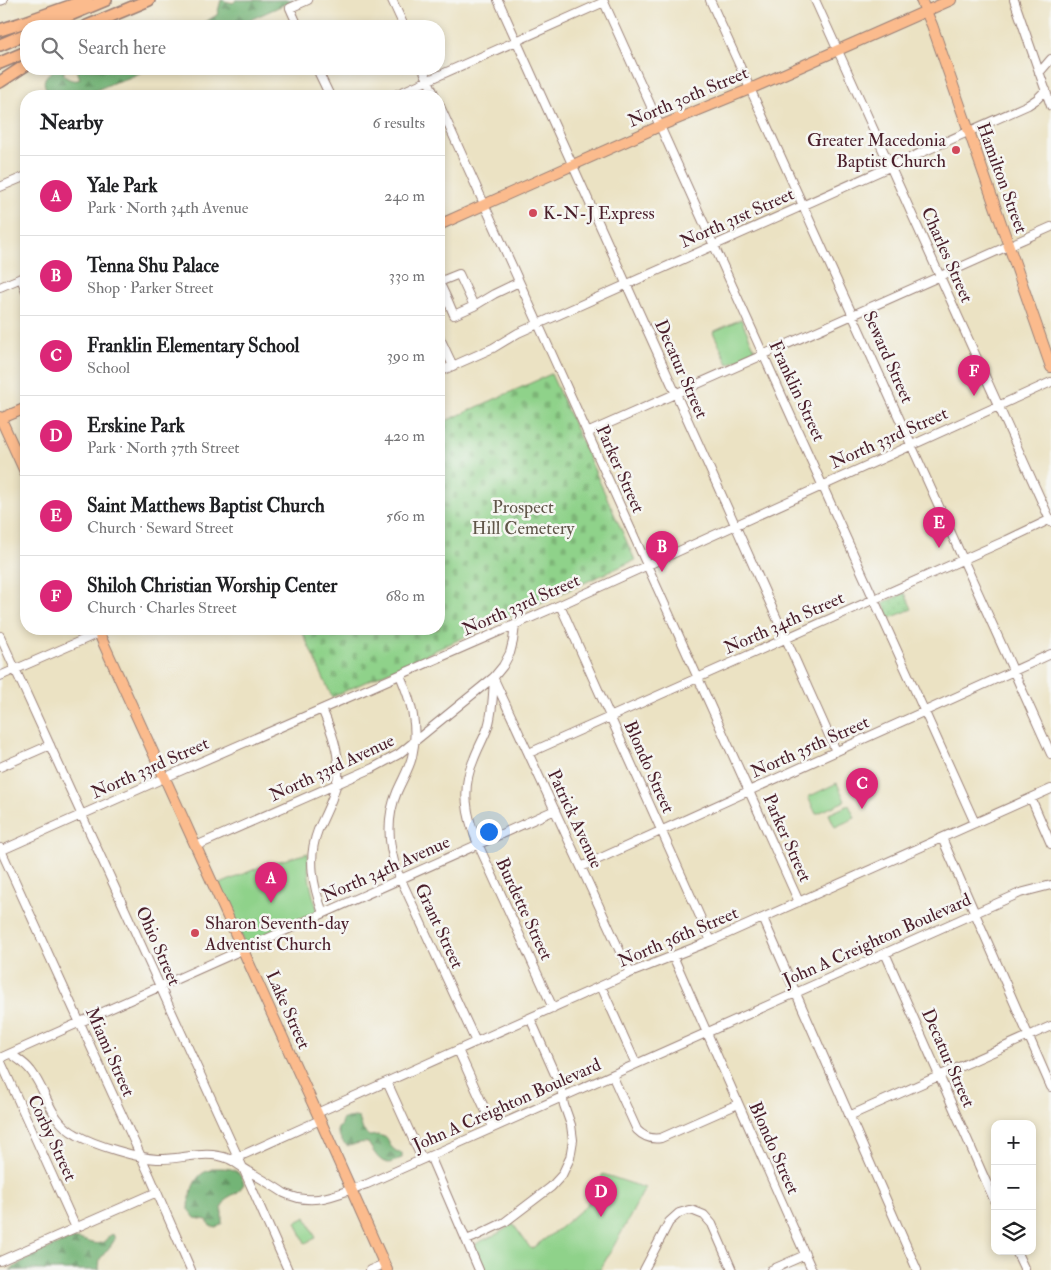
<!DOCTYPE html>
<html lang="en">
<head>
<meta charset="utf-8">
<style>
	body { margin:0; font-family:"IM FELL Double Pica",serif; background:#f6f6f6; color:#202124 }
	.controls { position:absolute; right:15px; bottom:15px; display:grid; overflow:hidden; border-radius:10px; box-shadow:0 2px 8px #0003 }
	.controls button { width:45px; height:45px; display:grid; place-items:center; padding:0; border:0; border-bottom:1px solid #e0e0e0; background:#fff; color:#202124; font:25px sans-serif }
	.you { position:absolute; left:488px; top:831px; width:18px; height:18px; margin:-12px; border:4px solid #fff; border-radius:50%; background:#1a73e8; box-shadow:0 0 0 8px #1a73e833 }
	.badge { display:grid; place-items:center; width:32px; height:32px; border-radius:50%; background:#db2777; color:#fff; font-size:16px; font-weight:700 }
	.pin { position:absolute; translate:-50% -41px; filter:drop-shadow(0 1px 2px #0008) }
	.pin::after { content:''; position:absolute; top:26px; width:18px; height:15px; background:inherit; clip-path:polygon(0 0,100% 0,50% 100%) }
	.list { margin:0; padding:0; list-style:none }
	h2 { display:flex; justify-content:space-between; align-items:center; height:65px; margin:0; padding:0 20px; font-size:21px }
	h2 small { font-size:16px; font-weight:400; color:#757577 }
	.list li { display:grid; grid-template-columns:32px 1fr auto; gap:15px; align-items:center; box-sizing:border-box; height:80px; padding:0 20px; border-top:1px solid #e0e0e0 }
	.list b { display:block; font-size:19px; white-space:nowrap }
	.list p { margin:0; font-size:16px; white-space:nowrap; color:#757577 }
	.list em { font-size:16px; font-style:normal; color:#757577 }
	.icon { flex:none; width:28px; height:28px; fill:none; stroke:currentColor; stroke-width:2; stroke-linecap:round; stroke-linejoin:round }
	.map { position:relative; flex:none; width:1051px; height:1270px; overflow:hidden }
	.search { position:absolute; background:#fff; box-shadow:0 2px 8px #0003; left:20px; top:20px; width:425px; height:55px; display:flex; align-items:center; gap:12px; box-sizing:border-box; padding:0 18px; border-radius:20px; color:#757577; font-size:19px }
	.panel { position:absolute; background:#fff; box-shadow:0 2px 8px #0003; left:20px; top:90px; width:425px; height:545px; border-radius:20px }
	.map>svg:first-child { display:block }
	.green { fill:#8fd28a; stroke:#6c785a }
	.forest { fill:url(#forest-firs); stroke:#5e6a50 }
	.cemetery { fill:url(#cemetery-stones); stroke:#6c785a }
	.garden { fill:url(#garden-dots); stroke:#6c785a }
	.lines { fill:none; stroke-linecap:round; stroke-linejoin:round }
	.minor-casing { stroke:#9a8077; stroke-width:10 }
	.major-casing { stroke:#9a8077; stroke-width:12 }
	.highway-casing { stroke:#9a8077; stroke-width:14 }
	.minor { stroke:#fff; stroke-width:8 }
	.major { stroke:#fbbb8d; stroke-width:10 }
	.highway { stroke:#fbbb8d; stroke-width:11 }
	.poi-dot { fill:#d1495b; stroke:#f6f6f2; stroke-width:2 }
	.labels { text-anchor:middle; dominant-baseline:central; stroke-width:5; stroke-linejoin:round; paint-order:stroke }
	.street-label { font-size:18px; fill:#4a1f2b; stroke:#f6f6f2 }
	.poi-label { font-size:18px; fill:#4a1f2b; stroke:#f6f6f2; text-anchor:start }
	.park-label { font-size:18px; fill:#5f5548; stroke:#f6f6f2 }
</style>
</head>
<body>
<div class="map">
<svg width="1051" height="1270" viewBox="0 0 1051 1270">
	<defs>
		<pattern id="forest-firs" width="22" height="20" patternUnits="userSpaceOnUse" patternTransform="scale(1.25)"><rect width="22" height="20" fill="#73b476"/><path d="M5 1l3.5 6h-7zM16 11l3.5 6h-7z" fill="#609261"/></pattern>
		<pattern id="cemetery-stones" width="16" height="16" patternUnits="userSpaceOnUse" patternTransform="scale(1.25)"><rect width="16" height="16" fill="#8fd28a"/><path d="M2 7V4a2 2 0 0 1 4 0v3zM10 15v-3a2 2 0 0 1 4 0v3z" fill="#7db477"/></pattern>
		<pattern id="garden-dots" width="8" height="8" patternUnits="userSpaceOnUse" patternTransform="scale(1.25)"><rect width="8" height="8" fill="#8fd28a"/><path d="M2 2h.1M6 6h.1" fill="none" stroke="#7db477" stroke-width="1.8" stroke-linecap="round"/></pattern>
	</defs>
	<rect width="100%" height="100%" fill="#f6f6f2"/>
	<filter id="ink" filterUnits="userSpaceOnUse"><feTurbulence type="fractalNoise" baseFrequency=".02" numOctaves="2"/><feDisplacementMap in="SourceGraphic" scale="10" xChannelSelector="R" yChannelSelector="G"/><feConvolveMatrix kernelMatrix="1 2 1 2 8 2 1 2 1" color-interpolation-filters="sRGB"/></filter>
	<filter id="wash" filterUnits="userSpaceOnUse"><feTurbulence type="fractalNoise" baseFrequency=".0096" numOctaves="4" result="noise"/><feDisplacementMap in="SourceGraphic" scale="20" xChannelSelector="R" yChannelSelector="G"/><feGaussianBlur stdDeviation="1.12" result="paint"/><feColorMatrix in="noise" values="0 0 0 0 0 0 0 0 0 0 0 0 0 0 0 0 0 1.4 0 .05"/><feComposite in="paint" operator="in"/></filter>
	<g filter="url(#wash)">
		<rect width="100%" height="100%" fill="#ebe2c3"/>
		<path class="green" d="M741,319L756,352L728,364L713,332Z
			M837,783L845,801L816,814L808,797Z
			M849,805L855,818L835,827L829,814Z
			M308,853C308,876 310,889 318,911L245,944L218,885L262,866Z
			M603,1174L645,1188L624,1228L600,1270H485L475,1247V1245L479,1242L499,1233L513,1224L531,1249L560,1228L587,1205Z
			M306,1217L316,1238L305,1243L296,1222Z"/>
		<path class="forest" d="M221,0L233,3L236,0H294L241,24L238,26H200L205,22L217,15Z
			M58,69L64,70V76C69,79 74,82 80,79L77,70L79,69H149L126,79L115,82L83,96H54C39,86 42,74 58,69Z
			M355,1117L359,1118L363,1130L369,1136L379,1135L387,1138C390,1146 393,1151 402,1153V1158C398,1159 393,1162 390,1163C379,1164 373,1150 368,1143C350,1140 349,1157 337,1131L338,1128L340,1127L342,1120L347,1118Z
			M214,1168C229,1168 240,1167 244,1184L238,1192L227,1198L222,1207V1224L216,1228L210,1226L207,1220L195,1218L189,1210C189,1198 192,1180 203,1173C206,1171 211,1170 214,1168Z
			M113,1234L115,1239L112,1244L100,1259L99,1268L100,1270H10C19,1262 66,1238 78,1239C86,1240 92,1245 101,1243C107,1241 107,1236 113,1234Z"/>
		<path class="cemetery" d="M551,374L635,560L332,697L301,629H439V424Z"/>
		<path class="garden" d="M905,593L912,609L890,618L883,603Z"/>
	</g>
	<g filter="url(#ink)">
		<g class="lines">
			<g class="minor-casing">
				<path id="minor" d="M392,0L404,26
					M498,0L732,518L836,751
					M603,0L975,823
					M710,0L1051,754
					M815,0L1051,522
					M1014,0L1051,106
					M0,1L3,0
					M298,26L290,8L308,0
					M317,69L330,96
					M423,69L435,96
					M1039,73L1051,59
					M393,96L604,2
					M439,104L799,902
					M0,187L26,176
					M21,278L26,291
					M0,287L26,276
					M448,301L439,282L459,274L474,306
					M439,305L448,301L454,315L474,306L494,294L519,282
					M439,336L453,366
					M439,372L493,348L518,333L1028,105L1037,99L1046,90
					M587,433L1051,227
					M560,605L711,941
					M0,636L243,1168L288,1270
					M400,675C411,701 419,727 412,757C409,769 402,780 397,792C386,818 388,845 397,871L476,1042
					M0,676L99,633
					M494,677C493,694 493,711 488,727C484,738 478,748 474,759C461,788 466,816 478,844L553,1008
					M494,679L630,973
					M322,709C331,730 340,752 338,776C335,796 326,812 318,830C307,858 313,886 323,913
					M529,753L1007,540L1051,519
					M0,767L50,745
					M1031,798L1051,844
					M942,838L1051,1087
					M196,846L373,768L399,754L494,677L503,666L510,653L513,641L515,625
					M0,848L149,1174L191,1270
					M0,851L173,774L560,605L1051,382
					M581,867L1051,654
					M763,918L917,1270
					M885,953L995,1202
					M673,956L812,1270
					M601,986L636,1064
					M458,1050L493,1127
					M11,1054C18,1059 26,1064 31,1071C48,1093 49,1121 77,1135C94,1145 138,1158 157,1159C181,1160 206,1149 229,1159C234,1161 238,1165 242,1167C256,1176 271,1184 284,1193C315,1208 338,1193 367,1184L1020,893L1051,885
					M0,1058L555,810
					M0,1060L76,1228
					M612,1075L637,1130C644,1137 651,1140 661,1138L738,1104
					M387,1082L422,1159
					M317,1113L630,973L711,941L1051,789
					M849,1116L1051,1026
					M430,1156L479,1270
					M233,1158L245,1154L320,1120
					M466,1240L474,1237L505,1222L551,1187L562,1175L570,1158L573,1140L571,1125L564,1105L561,1088L530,1018
					M1016,1251L1025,1270
					M0,1261L157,1192
					M370,1270L384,1264
					M644,1270L669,1222L679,1213L689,1210L694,1211L704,1215L712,1224L732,1270
					M771,1270L805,1255"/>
			</g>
			<g class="major-casing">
				<path id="major" d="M921,0L932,25L1051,367
					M439,225L660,126L750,89L951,0
					M0,417L26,474
					M0,419L26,408
					M97,629L317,1113L387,1270"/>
			</g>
			<g class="highway-casing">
				<path id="highway" d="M44,26L106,0
					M87,26L149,0
					M0,30L25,22L87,0
					M0,45L26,34
					M0,63L26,52
					M0,82L26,65"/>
			</g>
			<use href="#minor" class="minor"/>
			<use href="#major" class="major"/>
			<use href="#highway" class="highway"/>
		</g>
	</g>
	<g class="poi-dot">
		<circle cx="956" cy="150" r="5"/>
		<circle cx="533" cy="213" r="5"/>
		<circle cx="195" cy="933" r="5"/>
	</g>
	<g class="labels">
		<g class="street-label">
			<text transform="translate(688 97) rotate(-23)">North 30th Street</text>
			<text transform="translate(1002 178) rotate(70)">Hamilton Street</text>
			<text transform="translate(737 218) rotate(-24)">North 31st Street</text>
			<text transform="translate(947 255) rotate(66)">Charles Street</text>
			<text transform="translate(888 357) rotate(66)">Seward Street</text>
			<text transform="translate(681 369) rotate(66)">Decatur Street</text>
			<text transform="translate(797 391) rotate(65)">Franklin Street</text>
			<text transform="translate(889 438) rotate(-24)">North 33rd Street</text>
			<text transform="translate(620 469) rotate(66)">Parker Street</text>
			<text transform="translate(521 605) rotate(-24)">North 33rd Street</text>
			<text transform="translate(784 623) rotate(-24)">North 34th Street</text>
			<text transform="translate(810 747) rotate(-24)">North 35th Street</text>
			<text transform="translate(649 767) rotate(66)">Blondo Street</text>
			<text transform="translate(150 768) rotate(-24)">North 33rd Street</text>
			<text transform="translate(332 768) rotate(-25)">North 33rd Avenue</text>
			<text transform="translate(575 819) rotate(65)">Patrick Avenue</text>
			<text transform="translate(787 838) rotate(66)">Parker Street</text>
			<text transform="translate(386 869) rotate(-24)">North 34th Avenue</text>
			<text transform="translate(524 909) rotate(65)">Burdette Street</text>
			<text transform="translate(439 926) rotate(65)">Grant Street</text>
			<text transform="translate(678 937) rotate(-23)">North 36th Street</text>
			<text transform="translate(877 940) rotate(-24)">John A Creighton Boulevard</text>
			<text transform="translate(158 946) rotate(66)">Ohio Street</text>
			<text transform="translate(288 1010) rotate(66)">Lake Street</text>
			<text transform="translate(110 1052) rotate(66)">Miami Street</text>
			<text transform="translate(948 1058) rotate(66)">Decatur Street</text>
			<text transform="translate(507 1105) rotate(-24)">John A Creighton Boulevard</text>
			<text transform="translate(52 1138) rotate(65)">Corby Street</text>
			<text transform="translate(774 1148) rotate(66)">Blondo Street</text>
		</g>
		<g class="poi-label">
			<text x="946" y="140" text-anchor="end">Greater Macedonia<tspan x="946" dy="21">Baptist Church</tspan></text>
			<text x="543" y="213">K-N-J Express</text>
			<text x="205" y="923">Sharon Seventh-day<tspan x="205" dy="21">Adventist Church</tspan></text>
		</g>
		<g class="park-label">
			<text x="523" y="507">Prospect<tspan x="523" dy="21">Hill Cemetery</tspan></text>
		</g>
	</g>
</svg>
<div class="controls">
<button>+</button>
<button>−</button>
<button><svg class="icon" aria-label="layers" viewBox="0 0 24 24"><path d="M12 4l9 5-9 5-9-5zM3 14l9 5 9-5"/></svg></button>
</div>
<div class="you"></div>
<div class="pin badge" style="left:271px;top:903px">A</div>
<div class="pin badge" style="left:662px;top:572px">B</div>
<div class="pin badge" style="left:862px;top:809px">C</div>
<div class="pin badge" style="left:601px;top:1217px">D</div>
<div class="pin badge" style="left:939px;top:548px">E</div>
<div class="pin badge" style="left:974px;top:396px">F</div>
<div class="search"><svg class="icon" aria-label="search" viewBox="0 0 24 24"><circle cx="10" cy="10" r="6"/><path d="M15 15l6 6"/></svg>Search here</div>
<section class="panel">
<h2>Nearby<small>6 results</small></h2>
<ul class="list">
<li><span class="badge">A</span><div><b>Yale Park</b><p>Park · North 34th Avenue</p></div><em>240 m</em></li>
<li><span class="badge">B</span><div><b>Tenna Shu Palace</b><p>Shop · Parker Street</p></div><em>330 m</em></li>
<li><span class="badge">C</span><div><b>Franklin Elementary School</b><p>School</p></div><em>390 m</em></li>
<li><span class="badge">D</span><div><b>Erskine Park</b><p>Park · North 37th Street</p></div><em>420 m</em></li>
<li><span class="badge">E</span><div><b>Saint Matthews Baptist Church</b><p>Church · Seward Street</p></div><em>560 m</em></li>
<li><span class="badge">F</span><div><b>Shiloh Christian Worship Center</b><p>Church · Charles Street</p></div><em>680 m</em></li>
</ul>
</section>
</div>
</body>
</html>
